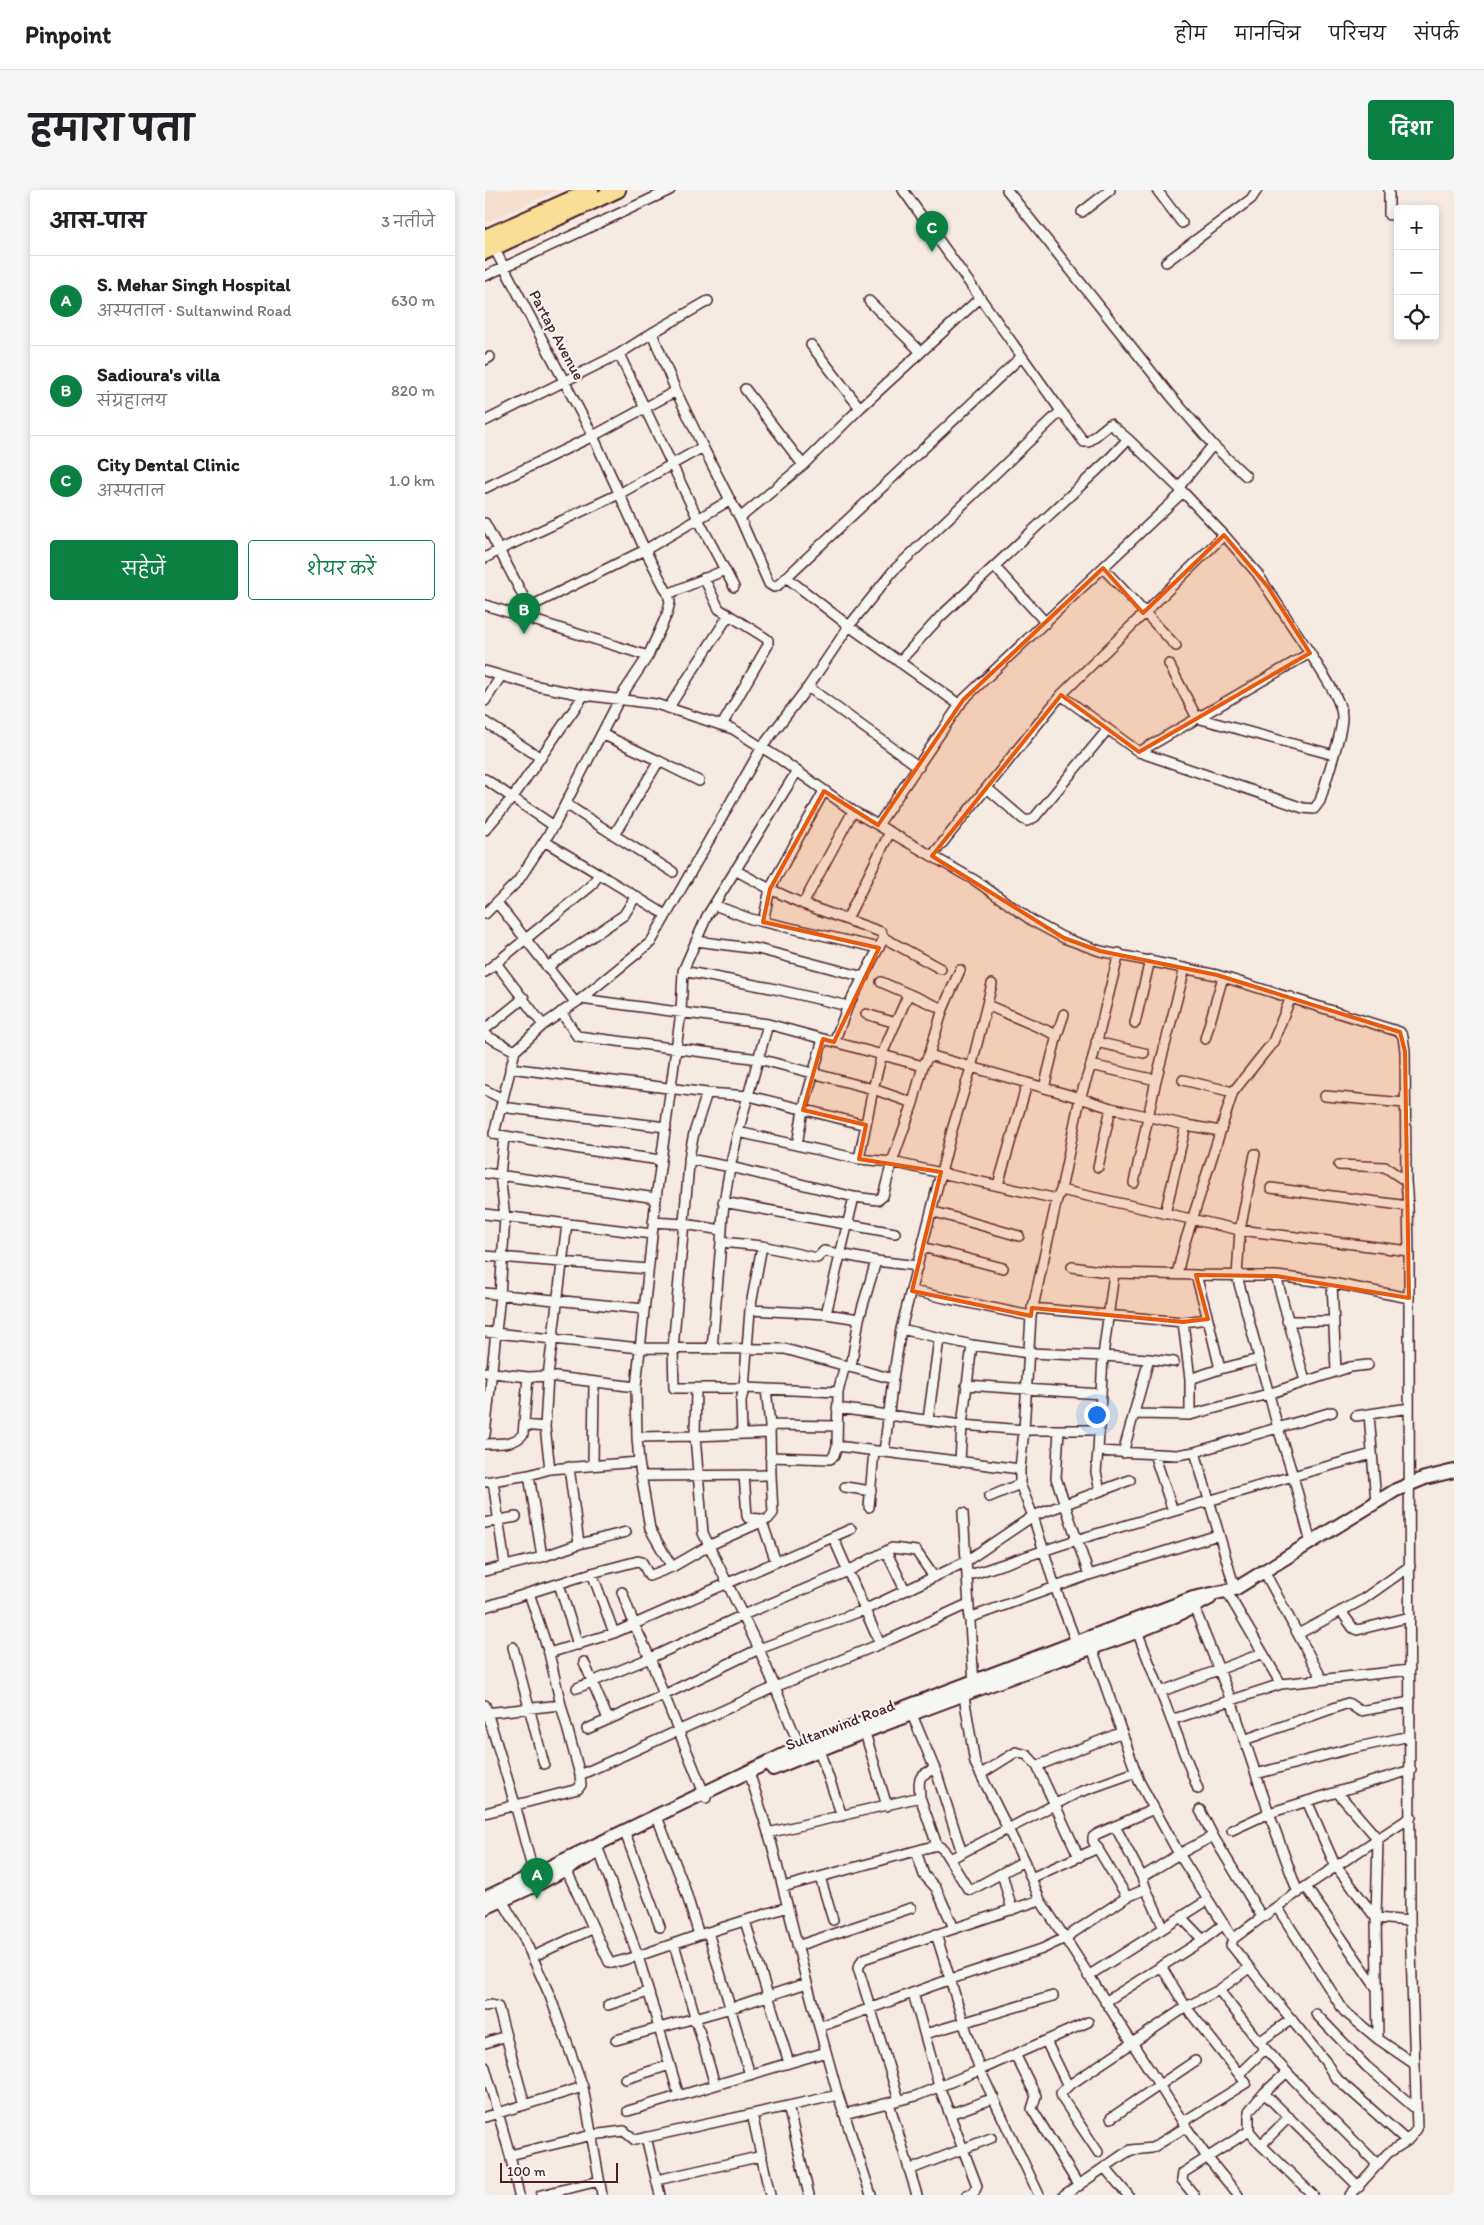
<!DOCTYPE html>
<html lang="hi">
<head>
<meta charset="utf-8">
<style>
	body { margin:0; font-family:Itim,"Playpen Sans Deva",sans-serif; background:#f6f6f6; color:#202124 }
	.controls { position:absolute; right:15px; top:15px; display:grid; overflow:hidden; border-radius:5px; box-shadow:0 2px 8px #0003 }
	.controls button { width:45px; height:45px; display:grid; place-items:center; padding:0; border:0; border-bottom:1px solid #e0e0e0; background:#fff; color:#202124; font:25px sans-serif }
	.scale { position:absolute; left:15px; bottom:12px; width:118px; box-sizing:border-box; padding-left:5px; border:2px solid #4a1f2b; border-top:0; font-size:14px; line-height:18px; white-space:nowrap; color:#4a1f2b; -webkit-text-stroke:4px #f6f6f2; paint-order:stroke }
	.you { position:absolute; left:611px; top:1224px; width:18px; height:18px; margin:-12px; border:4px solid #fff; border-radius:50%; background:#1a73e8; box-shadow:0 0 0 8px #1a73e833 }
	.badge { display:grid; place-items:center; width:32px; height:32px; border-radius:50%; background:#0b8043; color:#fff; font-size:16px; font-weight:700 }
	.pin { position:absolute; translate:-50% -41px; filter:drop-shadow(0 1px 2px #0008) }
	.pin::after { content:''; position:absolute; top:26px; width:18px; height:15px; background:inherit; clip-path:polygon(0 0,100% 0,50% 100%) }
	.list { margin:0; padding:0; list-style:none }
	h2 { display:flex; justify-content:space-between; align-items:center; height:65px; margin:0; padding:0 20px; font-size:21px }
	h2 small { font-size:16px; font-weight:400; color:#757577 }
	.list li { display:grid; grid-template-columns:32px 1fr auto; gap:15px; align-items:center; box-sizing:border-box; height:90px; padding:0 20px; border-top:1px solid #e0e0e0 }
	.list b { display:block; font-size:19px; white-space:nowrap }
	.list p { margin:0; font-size:16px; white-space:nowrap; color:#757577 }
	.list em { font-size:16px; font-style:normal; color:#757577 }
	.actions { display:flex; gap:10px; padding:15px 20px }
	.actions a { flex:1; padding:11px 0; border:1px solid #0b8043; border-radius:5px; text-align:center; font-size:18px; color:#0b8043 }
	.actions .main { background:#0b8043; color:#fff }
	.icon { flex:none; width:28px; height:28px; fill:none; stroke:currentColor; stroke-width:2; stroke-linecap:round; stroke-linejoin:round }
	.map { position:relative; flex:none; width:969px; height:2005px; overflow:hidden; border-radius:5px }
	header { display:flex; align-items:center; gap:30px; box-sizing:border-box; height:70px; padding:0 25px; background:#fff; border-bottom:1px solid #e0e0e0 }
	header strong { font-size:24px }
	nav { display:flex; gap:28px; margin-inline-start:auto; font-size:18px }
	.intro { display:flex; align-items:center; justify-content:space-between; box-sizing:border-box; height:120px; padding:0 30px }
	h1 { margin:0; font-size:35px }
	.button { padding:12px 22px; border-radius:5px; background:#0b8043; color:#fff; font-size:18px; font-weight:700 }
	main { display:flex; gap:30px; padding:0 30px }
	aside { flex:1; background:#fff; border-radius:5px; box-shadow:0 2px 8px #0003 }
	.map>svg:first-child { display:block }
	.built { fill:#f4dece }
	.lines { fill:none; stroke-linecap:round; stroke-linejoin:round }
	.street-casing { stroke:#4a1f2b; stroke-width:12 }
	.secondary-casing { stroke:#4a1f2b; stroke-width:16 }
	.primary-casing { stroke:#4a1f2b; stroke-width:18 }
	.street { stroke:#f6f6f2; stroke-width:9 }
	.secondary { stroke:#f6f6f2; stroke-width:12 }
	.primary { stroke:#f9df96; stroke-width:14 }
	.marked { fill:#e8590c; fill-opacity:0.2; stroke:#e8590c; stroke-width:4; stroke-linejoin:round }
	.labels { text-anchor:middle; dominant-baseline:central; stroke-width:4; stroke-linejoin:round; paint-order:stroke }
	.street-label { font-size:16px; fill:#4a1f2b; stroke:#f6f6f2 }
</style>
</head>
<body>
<header>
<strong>Pinpoint</strong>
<nav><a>होम</a><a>मानचित्र</a><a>परिचय</a><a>संपर्क</a></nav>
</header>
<div class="intro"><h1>हमारा पता</h1><a class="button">दिशा</a></div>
<main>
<aside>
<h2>आस-पास<small>3 नतीजे</small></h2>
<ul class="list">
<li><span class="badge">A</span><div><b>S. Mehar Singh Hospital</b><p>अस्पताल · Sultanwind Road</p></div><em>630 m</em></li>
<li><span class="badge">B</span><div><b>Sadioura's villa</b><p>संग्रहालय</p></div><em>820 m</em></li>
<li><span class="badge">C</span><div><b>City Dental Clinic</b><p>अस्पताल</p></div><em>1.0 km</em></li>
</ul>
<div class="actions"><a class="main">सहेजें</a><a>शेयर करें</a></div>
</aside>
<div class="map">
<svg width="969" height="2005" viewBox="0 0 969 2005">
	<rect width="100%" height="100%" fill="#f5ebe2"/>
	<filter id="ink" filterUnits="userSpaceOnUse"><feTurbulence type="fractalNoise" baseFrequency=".02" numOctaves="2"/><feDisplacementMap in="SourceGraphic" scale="10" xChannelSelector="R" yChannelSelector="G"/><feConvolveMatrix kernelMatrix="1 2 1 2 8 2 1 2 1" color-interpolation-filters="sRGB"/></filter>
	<g filter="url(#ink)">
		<path class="built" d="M0,0H73L0,33Z"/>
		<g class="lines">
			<g class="street-casing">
				<path id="street" d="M522,0L685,205L728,255L694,297
					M672,0L697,33
					M597,22L625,0
					M904,25V0
					M9,58L108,246L191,201L218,257
					M681,72L766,9L772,0
					M0,86L185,0
					M384,111L436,162
					M167,143L223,111
					M326,155L375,218
					M134,164L213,329L249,397
					M0,170L5,167
					M260,199L318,275
					M576,221L599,252H603L625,234L643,249
					M0,231L134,164L167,143L191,201
					M728,255L761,286
					M0,298L108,246L160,360L44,417
					M255,328L284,394L289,397L292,396L536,167
					M0,333L46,421
					M0,368L14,360L134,304L218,257L245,310
					M510,377L561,433
					M618,378L691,456
					M301,387L364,436L475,515
					M219,388L234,419L244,425
					M183,404L240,380
					M0,415L163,466
					M414,472L455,427L621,272L643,249L698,302
					M684,474L712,528L849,565C852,553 857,540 857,527C857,509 834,479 825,463
					M0,481L52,496L99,505L171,514L248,539L295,569L368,621L491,691L549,732L579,748L615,761L732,785L915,842L918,847L920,861L921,991L923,1016
					M323,497L434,577
					M576,505L739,345
					M0,511L16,486
					M184,517L244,425L279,447L283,450V455L237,535
					M0,532L56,568
					M117,544L174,571L129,645L188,682
					M654,562L818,618L829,619L835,611L849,565
					M174,571L214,591
					M0,589L69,636
					M502,598L538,629L542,631L550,627L623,539
					M81,614L129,645
					M393,635L478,510L698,302L739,345L772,383L825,463L654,562L576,505L447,666
					M0,640L28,607L99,505
					M250,680L285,699L318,714L396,742L399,748L363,816
					M114,684L181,725
					M13,714L90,812
					M318,714L368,621
					M229,715L266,729L394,758
					M0,724L33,691L69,636L135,508L163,466L182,424L185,412L183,404L160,360L245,310L255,328L318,275L375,218L495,108
					M362,729L405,642
					M278,732L285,699L339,601
					M399,748L456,779
					M211,751L273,759L379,787
					M11,773L58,835
					M62,777L139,725L151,706
					M198,781L286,798L363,816L349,852
					M0,782L106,696L114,684L59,651
					M396,792L458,819
					M96,809L166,752L277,557L323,497L364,436L408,381L576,221L418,0
					M502,815L572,845
					M76,822L92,846L274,869L388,899L428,913
					M381,824L411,833
					M650,833L665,770
					M3,837L39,808
					M0,845L30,861L58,835L96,809L283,834L438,876L444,865L595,908L576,1000L572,1009L546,1126L539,1240L535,1279V1294L548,1326L480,1372L449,1387L379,1420L274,1459L179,1505L221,1608
					M720,849L738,787
					M611,852L659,863
					M30,861L9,944L101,960L176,970
					M444,865L458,819L475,780
					M606,875L634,763
					M438,876L428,913L407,972L572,1009
					M25,878L222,903L264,906L381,935
					M698,890L748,902
					M559,898L572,845L579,824
					M0,900L18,909
					M222,903L209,943L205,962L188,1159L189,1198H259L256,1211L257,1244
					M840,906L920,913
					M16,917L181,937
					M701,935L735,941
					M253,942L283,834
					M312,955L318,920L338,849
					M770,964L755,1040L752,1086L793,1238L808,1286L887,1264
					M204,969L246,977L369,1007L393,1010L398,1006L407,972L374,969L253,942C246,974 238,1006 237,1040
					M374,969L388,899L397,864L423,805
					M854,975L900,977L921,991
					M613,977L626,918
					M0,983L171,1008L151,1197
					M649,993L671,890
					M513,995L542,894
					M786,998L923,1016L924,1061
					M576,1000L755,1040L924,1061V1108
					M171,1008L196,822L198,781L222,726L312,581
					M238,1012L410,1043
					M446,1021L534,1046
					M0,1024L167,1044
					M680,1024L701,935L626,918L595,908L606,875L671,890L700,778
					M168,1032L199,1034L237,1040L236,1052L277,1056L265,1120L259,1198L353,1202
					M277,1056L332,1068L339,1061L391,1071L433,1076
					M437,1057L518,1078
					M0,1066L163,1079
					M587,1077L629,1083L618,1166L664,1169L638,1263
					M692,1084L699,1055L748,902L788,852L806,807
					M711,1085L791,1086L847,1093L851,1181
					M791,1086L820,1191
					M847,1093L924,1108L925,1731L932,1939L922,1951L903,1963L865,2005
					M427,1101L546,1126
					M0,1103L159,1119
					M547,1118L698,1132L723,1129L711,1085L629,1083
					M265,1120L341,1124L374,1129L366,1177
					M341,1124L369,1007
					M374,1129L391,1071
					M802,1131H848
					M698,1132L705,1189V1225
					M416,1139L467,940L486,878L507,794
					M0,1142L155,1158L300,1159L408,1189L416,1139L487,1155L544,1163L618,1166L613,1261L692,1265L710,1262L750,1399
					M487,1155L477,1235L539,1240H613
					M227,1159L236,1052
					M664,1169L689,1172
					M360,1175L353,1202L352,1256L535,1279
					M735,1179L774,1169
					M0,1182L43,1187L63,1186L151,1197L152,1247
					M705,1189L735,1179L723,1129
					M481,1195L616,1204
					M211,1198L210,1246L285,1243
					M281,1199L285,1235
					M352,1218L477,1235L475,1272
					M649,1224L705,1225L783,1204L865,1177L883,1175
					M884,1224L891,1312
					M871,1226L924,1218
					M443,1230L454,1149
					M39,1235L60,1237
					M574,1240L571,1288L604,1385
					M0,1245L15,1105L20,1027L15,985L19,947
					M0,1254C13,1253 30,1255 38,1244L43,1187
					M613,1261L611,1282L615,1301
					M399,1262L408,1189
					M710,1262L847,1222
					M669,1264L688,1321
					M285,1267L345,1269L349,1266L352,1256
					M154,1272L165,1339L187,1377L225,1355L283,1329L288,1323L286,1285
					M108,1275L109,1192
					M84,1277L94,1354
					M65,1279L60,1237L63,1186L82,1034
					M44,1285L57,1367
					M259,1285L262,1326L263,1328L276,1329L291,1372
					M157,1286L286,1285L285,1235L352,1236
					M8,1291L20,1376
					M0,1292L44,1285L65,1279L154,1272L152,1247L210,1246L218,1343L274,1459L317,1562
					M360,1297L386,1301
					M504,1307L535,1294
					M384,1317L389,1261
					M478,1323L489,1495
					M0,1333L31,1327
					M348,1347L395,1454
					M401,1361L420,1400
					M0,1381L57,1367L94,1354L141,1342
					M779,1381L837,1489
					M107,1383L129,1443
					M482,1386L591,1350L808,1286L826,1353
					M74,1394L93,1455
					M742,1402L796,1494
					M44,1403L64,1463
					M0,1417L107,1383L153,1371L157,1372L164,1386L187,1377
					M709,1417L746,1510L784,1623L747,1640
					M856,1421L868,1438L872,1440L925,1427
					M484,1428L604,1385L733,1345
					M652,1441L713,1599
					M813,1444L877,1410L925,1376
					M591,1452L570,1397L548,1326L645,1290
					M28,1457L59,1574
					M607,1458L654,1591L694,1664L748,1749
					M99,1472L123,1529
					M92,1498L165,1468L149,1434L137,1402
					M478,1500L490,1573L539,1671L555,1710L580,1748L642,1707L661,1699L657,1687L694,1664L728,1646L777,1727
					M675,1502L778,1463
					M0,1515L30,1614L50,1689
					M76,1515L95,1585
					M425,1520L452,1584L477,1663
					M0,1523L76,1515L64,1463L129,1443L366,1339
					M686,1530L796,1494L925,1480
					M102,1539L179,1505L165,1468L258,1425L363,1381L407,1358L431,1361L449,1387
					M380,1543L402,1616
					M759,1550L863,1513L875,1521L925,1512
					M334,1560L357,1626
					M552,1576L637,1542
					M496,1584L531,1562L542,1565L552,1576L594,1667
					M771,1584L864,1559L925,1546
					M266,1588L287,1655L322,1793L353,1905L386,2005
					M852,1602L926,1580
					M435,1607C434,1589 431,1586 450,1579
					M822,1611L850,1675L891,1728L893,1849
					M715,1620L728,1646
					M0,1623L93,1599L96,1595L95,1585L290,1497L395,1454L483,1414
					M174,1632L199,1696L214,1745
					M630,1636L657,1687
					M283,1643L435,1607L452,1655L298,1697
					M142,1648L175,1737
					M452,1655L458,1659L483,1699L486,1700L539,1671
					M431,1661L439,1685L451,1698L469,1738
					M465,1669L592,1603L651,1582
					M81,1679L124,1772L128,1773L153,1766L114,1661
					M517,1683L527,1720
					M335,1687L348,1730
					M546,1688L613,1658
					M821,1697L890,1796
					M661,1699L679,1738
					M813,1703L784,1623L852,1602L893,1649L891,1728L925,1731
					M15,1707L37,1744L65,1806L98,1897L117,2005
					M642,1707L608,1651V1647L612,1644L669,1619
					M792,1717L859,1821L893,1849L928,1873
					M696,1727L718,1750
					M260,1731L304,1873
					M223,1742L265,1885
					M451,1744L479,1834L495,1880L603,1832
					M189,1754L230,1895
					M312,1756L426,1718
					M47,1767L107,1739
					M676,1776L701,1817L761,1893L698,1932
					M603,1786L723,1710
					M734,1800L764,1778
					M428,1803L454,1896L492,1996L489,2003L482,2005
					M620,1812L718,1750L739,1734
					M123,1815L163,1802
					M0,1816L6,1815L13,1817L21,1846L0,1853
					M831,1824L881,1876L931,1919
					M334,1837L466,1789L557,1759L580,1748L701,1937L667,1958L646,1960L639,1964L579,2005
					M440,1844L568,1806
					M21,1846L40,1915
					M131,1850L246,1818L322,1793
					M561,1851L583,1896
					M774,1852L824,1906L893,1975
					M530,1864L551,1906L547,1919L594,1996
					M0,1877L25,1965
					M802,1882L779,1903L874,1997
					M754,1884L780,1859
					M140,1889L185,1875
					M194,1906L153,1766L214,1745L303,1717
					M414,1910L373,1778L378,1769L555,1710
					M404,1913L432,2005
					M303,1916L324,2005
					M143,1921L341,1862
					M267,1924L285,2005
					M359,1924L431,1906L495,1880L554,2005
					M465,1924L509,1908
					M0,1927L98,1897
					M626,1928L710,1871
					M701,1937L722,1967L753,2005
					M764,1941V1921L779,1903
					M161,1947L175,2005
					M922,1951L850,1887L840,1871L746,1755L748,1749C805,1705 866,1667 926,1627
					M776,1955L804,1927
					M613,1962L577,1908L576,1903L583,1896L701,1817L734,1800L774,1852L807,1829
					M620,1978L643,2005
					M424,1980L506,1948
					M172,1990L277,1966
					M34,2005L25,1965L107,1945L139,1941L150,1950L353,1905
					M56,2005L114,1991
					M709,2005L697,1990L698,1983L764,1941L776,1955L828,2005"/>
			</g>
			<g class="secondary-casing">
				<path id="secondary" d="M288,1579C376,1542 466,1509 556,1476C613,1455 673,1438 725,1408
					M0,1708L315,1557L708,1408L750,1399L911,1300L940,1288L969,1281
					M0,1718L51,1695L109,1664"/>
			</g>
			<g class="primary-casing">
				<path id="primary" d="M0,47L106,0
					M0,62L133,0"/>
			</g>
			<use href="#street" class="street"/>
			<use href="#secondary" class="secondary"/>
			<use href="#primary" class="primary"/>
		</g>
	</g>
	<path class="marked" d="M739,345L783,397L825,463L654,562L576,505L447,666L579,748L615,761L732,785L915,842L920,861L924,1108L791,1086L711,1085L723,1129L698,1132L547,1118L546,1126L427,1101L456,982L374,969L381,935L318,920L338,849L349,852L394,758L278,732L285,699L339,601L393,635L478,510L618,378L658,423Z"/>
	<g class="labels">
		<g class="street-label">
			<text transform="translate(72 145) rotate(62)">Partap Avenue</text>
			<text transform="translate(355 1535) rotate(-21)">Sultanwind Road</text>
		</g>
	</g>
</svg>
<div class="controls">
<button>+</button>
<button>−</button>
<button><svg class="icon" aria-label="locate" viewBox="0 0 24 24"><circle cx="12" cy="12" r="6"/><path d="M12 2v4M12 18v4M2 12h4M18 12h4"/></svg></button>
</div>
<div class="scale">100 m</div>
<div class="you"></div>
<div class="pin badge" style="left:52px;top:1709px">A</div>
<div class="pin badge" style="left:39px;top:444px">B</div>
<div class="pin badge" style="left:447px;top:62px">C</div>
</div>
</main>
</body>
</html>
